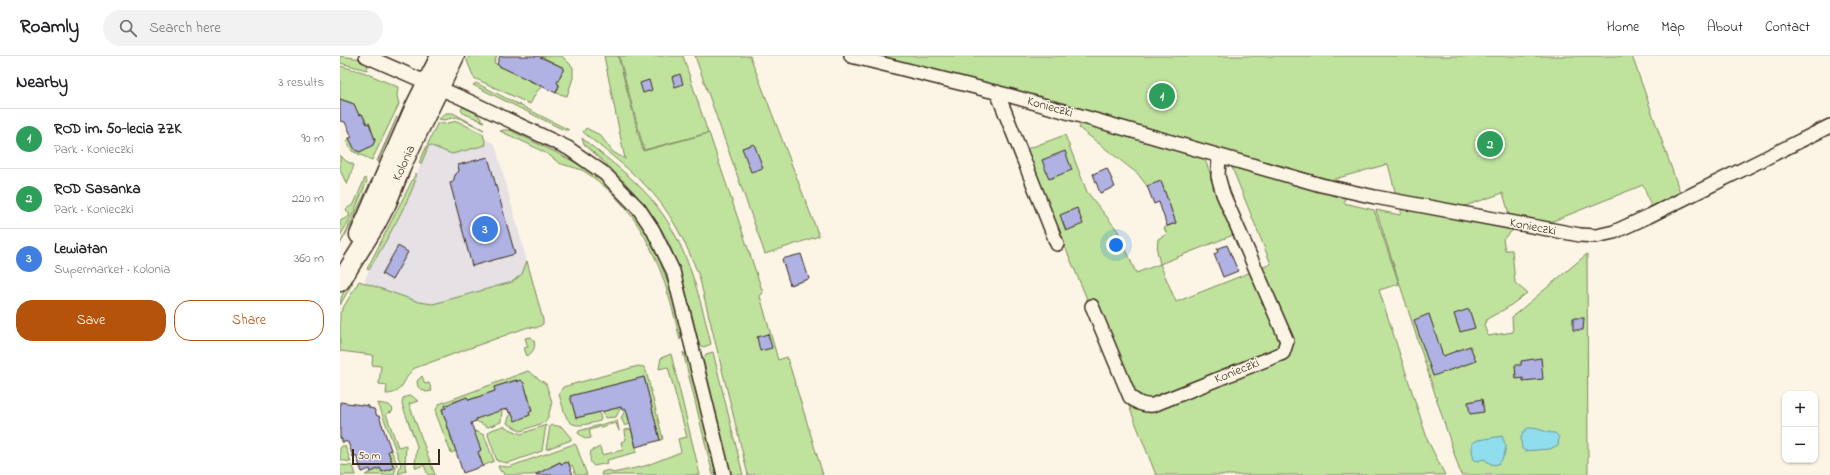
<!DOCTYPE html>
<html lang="en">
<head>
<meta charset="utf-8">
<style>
	body { margin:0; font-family:"Indie Flower",sans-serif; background:#f2f2f2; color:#202124 }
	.controls { position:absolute; right:12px; bottom:12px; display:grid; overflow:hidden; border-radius:8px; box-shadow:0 1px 3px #0004 }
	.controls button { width:36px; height:36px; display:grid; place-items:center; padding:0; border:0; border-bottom:1px solid #e0e0e0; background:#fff; color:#202124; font:20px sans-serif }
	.scale { position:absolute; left:12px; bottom:10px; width:88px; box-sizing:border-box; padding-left:4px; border:2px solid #3b2a1e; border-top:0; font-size:11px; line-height:14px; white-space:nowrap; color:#3b2a1e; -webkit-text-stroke:3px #fcf5e5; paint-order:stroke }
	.you { position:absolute; left:776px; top:189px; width:14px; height:14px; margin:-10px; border:3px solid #fff; border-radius:50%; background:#1a73e8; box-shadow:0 0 0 6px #1a73e833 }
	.badge { display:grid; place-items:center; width:26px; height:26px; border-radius:50%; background:#b45309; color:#fff; font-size:13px; font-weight:700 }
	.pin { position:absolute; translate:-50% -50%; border:2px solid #fff; box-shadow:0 1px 4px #0006 }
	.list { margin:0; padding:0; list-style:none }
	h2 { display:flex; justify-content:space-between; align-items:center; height:52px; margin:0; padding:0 16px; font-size:17px }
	h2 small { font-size:13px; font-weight:400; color:#757577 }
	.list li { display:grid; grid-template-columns:26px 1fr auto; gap:12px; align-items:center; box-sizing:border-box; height:60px; padding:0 16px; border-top:1px solid #e0e0e0 }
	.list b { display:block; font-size:15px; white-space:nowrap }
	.list p { margin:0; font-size:13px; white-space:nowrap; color:#757577 }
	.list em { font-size:13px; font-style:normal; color:#757577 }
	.actions { display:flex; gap:8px; padding:12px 16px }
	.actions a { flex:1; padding:9px 0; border:1px solid #b45309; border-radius:16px; text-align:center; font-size:14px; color:#b45309 }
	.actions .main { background:#b45309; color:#fff }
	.icon { flex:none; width:22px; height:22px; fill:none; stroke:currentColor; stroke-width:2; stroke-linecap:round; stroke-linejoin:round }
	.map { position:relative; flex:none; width:1490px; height:419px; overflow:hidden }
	header { display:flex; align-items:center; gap:24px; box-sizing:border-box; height:56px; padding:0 20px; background:#fff; border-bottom:1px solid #e0e0e0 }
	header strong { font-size:19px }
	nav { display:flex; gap:22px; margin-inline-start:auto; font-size:14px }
	.search { width:280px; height:36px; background:#f2f2f2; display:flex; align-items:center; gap:10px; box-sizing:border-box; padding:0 14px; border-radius:22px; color:#757577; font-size:15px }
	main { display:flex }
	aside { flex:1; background:#fff }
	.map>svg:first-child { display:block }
	.built { fill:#e5e1e4 }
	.green { fill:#bfe39d; stroke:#7d865e }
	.water { fill:#8fdded; stroke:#6d959a }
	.building { fill:#afb2e3; stroke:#3b2a1e }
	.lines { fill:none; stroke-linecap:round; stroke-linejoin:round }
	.street-casing { stroke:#3b2a1e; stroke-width:16 }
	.secondary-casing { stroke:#3b2a1e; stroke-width:21 }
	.street { stroke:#fcf5e5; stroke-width:13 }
	.secondary { stroke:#fcf5e5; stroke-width:18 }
	.labels { text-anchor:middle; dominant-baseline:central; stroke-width:3; stroke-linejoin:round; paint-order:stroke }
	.street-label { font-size:13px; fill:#3b2a1e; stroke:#fcf5e5 }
</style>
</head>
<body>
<header>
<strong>Roamly</strong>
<div class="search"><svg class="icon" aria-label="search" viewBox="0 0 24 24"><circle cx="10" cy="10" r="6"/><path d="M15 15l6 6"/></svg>Search here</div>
<nav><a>Home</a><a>Map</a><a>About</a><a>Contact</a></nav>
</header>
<main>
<aside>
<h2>Nearby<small>3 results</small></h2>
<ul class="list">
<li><span class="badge" style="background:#2e9e5b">1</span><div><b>ROD im. 50-lecia ZZK</b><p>Park · Konieczki</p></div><em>90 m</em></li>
<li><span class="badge" style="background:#2e9e5b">2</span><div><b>ROD Sasanka</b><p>Park · Konieczki</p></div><em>220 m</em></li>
<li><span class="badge" style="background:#3f7fe0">3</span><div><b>Lewiatan</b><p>Supermarket · Kolonia</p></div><em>360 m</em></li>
</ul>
<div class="actions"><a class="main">Save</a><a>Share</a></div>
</aside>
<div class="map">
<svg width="1490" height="419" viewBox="0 0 1490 419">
	<rect width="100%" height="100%" fill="#fcf5e5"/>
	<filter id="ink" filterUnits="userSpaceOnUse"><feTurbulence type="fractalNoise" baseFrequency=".025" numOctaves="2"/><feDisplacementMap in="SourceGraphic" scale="8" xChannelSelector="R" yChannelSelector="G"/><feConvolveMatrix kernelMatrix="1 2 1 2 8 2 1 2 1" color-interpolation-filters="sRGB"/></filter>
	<g filter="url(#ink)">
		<path class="built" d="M117,70L155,88L203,264L53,319L22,231L29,214L55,165L90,89Z"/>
		<path class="green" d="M0,0L22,3L28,7L27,14L0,7Z
			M129,0H157L154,7L202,31L197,35L190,48L134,22L127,5Z
			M201,0H222L233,11V22L227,40L216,37L220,29L217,27L224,12Z
			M264,0H278L303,95L369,77L423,237L420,240L438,304L447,301L483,419H408L359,220C346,187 330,153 304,128C285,109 263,93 243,76L246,72L260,79L273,96L285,103Z
			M279,0H343L368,77L304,94Z
			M355,0H410L479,180L425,198Z
			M539,0H1292L1341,139L1312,153L1303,129L1208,167L1170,161L1163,137L1122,151L1056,139L1048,108L991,124Z
			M0,10L23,16L58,31L57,40L59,48L32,104L12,95L6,85L9,82L15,94L20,96L33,89L35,84L29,67L27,68L22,58L19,59L12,47L0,43Z
			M136,27L229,74H224L133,29Z
			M123,51L136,57L144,66L123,57L121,54Z
			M106,57H113L144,74L117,61L104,64L99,63Z
			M57,61L38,106H37V105Z
			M117,65L143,78L146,89L112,98L89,89L81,108L79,107L98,66L104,68Z
			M742,67L864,101L893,179L820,208L836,246L931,208L891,109L959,130L1005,141L1004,147L1034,154L1059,228L1039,234L1088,385L1105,419H816L745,238L684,94L725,79L747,136L778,175L796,217L820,208L817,195L818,183L827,178L824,172L836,167L821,126L807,130L798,118L739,72Z
			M164,74H170C195,87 222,98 246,113C306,150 326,214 342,277L340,284C325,218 306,157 247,117C238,111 228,111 219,107C215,104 211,100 207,98C192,89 175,82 160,75Z
			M242,82C262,99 285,115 303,134C344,176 358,233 371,288L364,291L359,289C350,251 342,211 323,176C303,141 273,114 244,88Z
			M0,99L6,105L14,109L7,129L0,114Z
			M76,117C80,128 37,200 29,214L27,213Z
			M25,122L27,125L13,158L0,180V165L10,160L6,153L14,148Z
			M31,125L32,126L20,154L0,188Z
			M1062,151L1173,174L1163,183L1165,194H1172L1175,227L1187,237L1167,252L1147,263L1144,269L1148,280L1173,276L1172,261L1247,198L1248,419H1121L1036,154L1060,159Z
			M187,205L203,264V268L196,272L188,271L75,312C63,320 65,338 46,338L47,329L39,328L41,310L32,309L33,299L0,295V257L19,225L79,246L93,248L172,226L182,218Z
			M13,226L0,249C0,241 6,229 13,226Z
			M191,281L194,285C196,291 193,297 187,300L184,292L188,291L185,282Z
			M343,296L348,301L376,419H373Z
			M373,296L403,419H391L363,303L366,298Z
			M331,298L360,419H261L262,416L269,414L273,417L305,410L341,396L338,383L347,381L328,311L319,313L321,302Z
			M298,310L304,311L306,315L323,383L320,384L304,321L231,340L236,362L259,356L261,363L260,365C227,374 228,369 219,338L223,331Z
			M188,315L206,328L212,346L208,361L205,366L181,375L167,367L171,356L175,364L190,359L189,356L192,355L188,338H185L186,334L184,327L177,326L176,324L154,331L155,335L129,344L127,341L105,349L106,352L102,353L105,364L107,363L108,366L106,368L109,375L111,374L110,379L116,395L111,397L96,358V354L99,348Z
			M82,320L85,328L89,327L92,335L86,336L78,331L77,325Z
			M69,340H72L78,345L69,348L95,419H88L84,409L76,412L75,409L77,390L62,348L63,342Z
			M38,347L49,349L53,353L52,356L46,358L58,391L66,389L65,410L66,415L58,418L61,408Z
			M281,351L276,361L265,362L263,355Z
			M162,353L161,366L148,371L136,365L135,363Z
			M286,353L290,368L285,370L281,362Z
			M277,364L279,375L276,367L249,374L251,382L245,383L238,377L239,375Z
			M206,369L202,395L168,407L157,405L148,379L149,375L163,370L181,378Z
			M213,369L222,371L231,382V384L207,393H206L210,370Z
			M291,373L297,396L267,404L268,407L254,410C249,407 250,401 251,395L260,391L262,399L283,394L281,386L286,384L285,374Z
			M135,375L144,379L154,405L143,410L138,396L141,394L137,385L131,377Z
			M234,388L236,389L247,419H236L232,409L230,410L228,406L221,408L220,406L211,410L212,412L192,419H164L163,416L160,415L158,410L169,411Z
			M2,390H5L11,406L0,404V392Z
			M51,394L57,408L54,419H25L40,412L42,416L54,412L48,395Z
			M0,409L13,410L16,419H0Z"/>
		<path class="water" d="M1188,372C1198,371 1205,377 1215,377L1219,381L1218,389L1210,393L1185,395L1182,393C1181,383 1179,378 1188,372Z
			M1162,380L1166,390C1165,397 1162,412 1151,408C1149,407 1146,404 1143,403L1138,405L1134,404L1132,395V387L1138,384Z"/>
		<path class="building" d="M160,0H198L224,12L217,27L219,29L216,37L159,10L157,8Z
			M340,18L343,28L335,31L332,21Z
			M309,24L312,34L303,37L300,27Z
			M0,43L14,48L19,59L22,58L27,68L29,67L35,84L33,89L20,96L15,94L9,82L12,81L5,66L0,65Z
			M414,88L423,112L411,116L402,92Z
			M725,95L732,114L709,123L702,104Z
			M148,101L175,198L132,210L110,127L113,126L115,119L119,115L118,109Z
			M767,112L775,131L760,137L753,118Z
			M821,125L836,167L827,170L819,146L814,148L807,130Z
			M737,152L743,168L726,175L720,159Z
			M887,189L898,215L883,221L874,198L878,196L877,193Z
			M58,190L68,196L52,224L42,218Z
			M461,198L469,223L450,229L442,203Z
			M1129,253L1135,272L1120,276L1114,258Z
			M1089,258L1103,300L1130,290L1136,305L1093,320L1074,264Z
			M1233,262H1244L1243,274H1233Z
			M428,278L432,292L420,295L417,281Z
			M1201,302L1203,323L1183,325V322L1176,323L1175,309H1181V305Z
			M304,321L320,384L296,391L286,353L282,354L281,351L236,362L230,340Z
			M177,324V326L181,324L184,327L192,355L189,356L190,359L175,365L171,356L169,357L168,353L162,354L136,363V365L131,367L141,394L138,396L143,410L123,417L102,353L106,352L105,350L127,341L129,344L155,335L154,331Z
			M1142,343L1144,356L1130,358L1128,346Z
			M0,346L29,350V352L34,353L37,360H39L51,394L48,395L54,412L42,416L40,412L31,416L30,413L22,416L16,399L13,401L8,386H2V383L0,382Z
			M220,406L221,408L228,406L233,419H195Z"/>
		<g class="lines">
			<g class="street-casing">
				<path id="street" d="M26,0L122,42L228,92L265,118L299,153L313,174L333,215L384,419
					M511,0L671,40L981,129L1035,141L1240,179L1256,180L1274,176L1309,160L1490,70
					M657,36L717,188
					M752,250L790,341C798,347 803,350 813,349L943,297L947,285L883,138L878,120L879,100"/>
			</g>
			<g class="secondary-casing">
				<path id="secondary" d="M19,179L74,52L100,0
					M0,226L35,170L47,147L63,107L115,0"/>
			</g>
			<use href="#street" class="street"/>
			<use href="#secondary" class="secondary"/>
		</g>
	</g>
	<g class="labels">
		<g class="street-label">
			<text transform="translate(710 51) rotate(16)">Konieczki</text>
			<text transform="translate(64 107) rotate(-66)">Kolonia</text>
			<text transform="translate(1193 171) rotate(11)">Konieczki</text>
			<text transform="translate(897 315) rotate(-22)">Konieczki</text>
		</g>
	</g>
</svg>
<div class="controls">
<button>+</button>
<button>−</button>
</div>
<div class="scale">50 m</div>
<div class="you"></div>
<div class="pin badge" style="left:822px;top:40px;background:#2e9e5b">1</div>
<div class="pin badge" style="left:1150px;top:88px;background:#2e9e5b">2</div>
<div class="pin badge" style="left:145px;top:173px;background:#3f7fe0">3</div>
</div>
</main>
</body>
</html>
